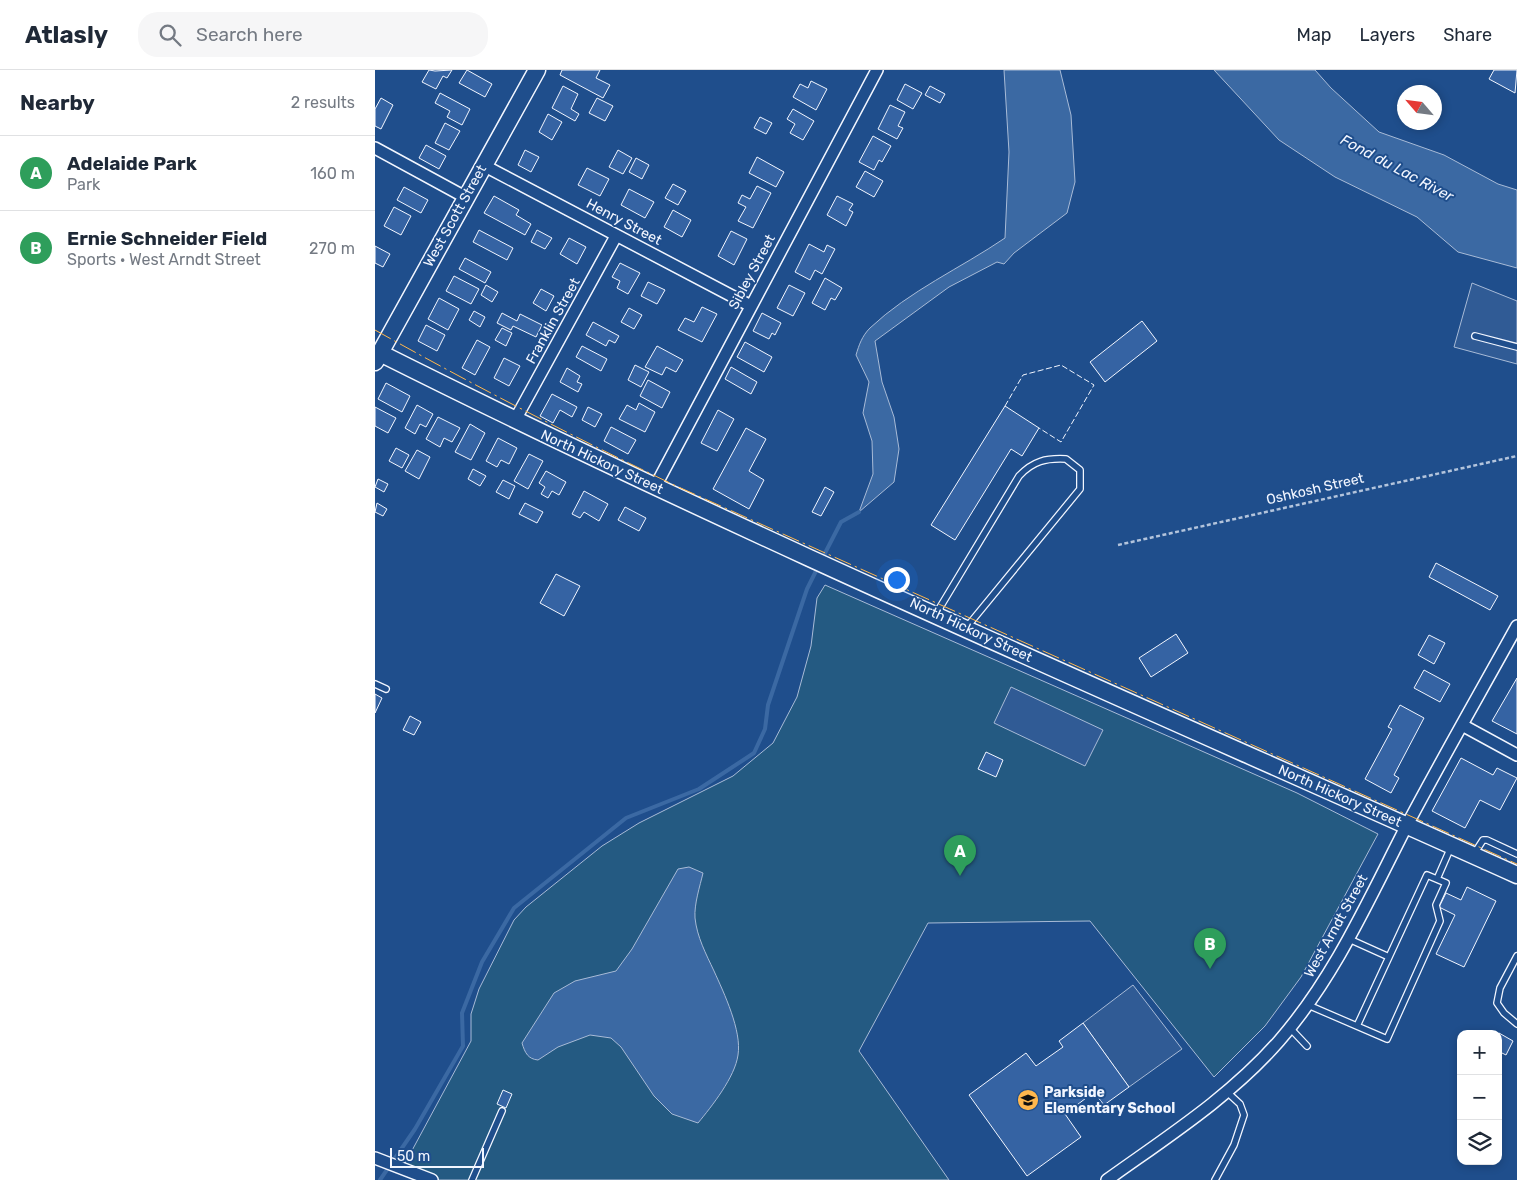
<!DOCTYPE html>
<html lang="en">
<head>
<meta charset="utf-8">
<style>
	body { margin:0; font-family:Rubik,sans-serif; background:#f6f6f7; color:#1f2937 }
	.controls { position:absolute; right:15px; bottom:15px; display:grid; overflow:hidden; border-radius:10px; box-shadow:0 2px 8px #0003 }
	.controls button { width:45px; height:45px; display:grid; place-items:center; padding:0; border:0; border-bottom:1px solid #e0e1e3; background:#fff; color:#1f2937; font:25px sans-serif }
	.compass { position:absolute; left:1022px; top:15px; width:45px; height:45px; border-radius:50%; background:#fff; box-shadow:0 2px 8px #0003; rotate:298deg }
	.scale { position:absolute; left:15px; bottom:12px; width:94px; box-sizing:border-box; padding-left:5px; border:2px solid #f2f6ff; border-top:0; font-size:14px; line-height:18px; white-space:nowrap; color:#f2f6ff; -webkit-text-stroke:4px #1f4e8c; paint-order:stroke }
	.you { position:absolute; left:521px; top:509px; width:18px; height:18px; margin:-12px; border:4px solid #fff; border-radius:50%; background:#1a73e8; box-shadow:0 0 0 8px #1a73e833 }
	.badge { display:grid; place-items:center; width:32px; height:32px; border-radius:50%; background:#846941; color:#fff; font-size:16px; font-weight:700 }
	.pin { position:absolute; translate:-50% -41px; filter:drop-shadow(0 1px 2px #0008) }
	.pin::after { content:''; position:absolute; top:26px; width:18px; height:15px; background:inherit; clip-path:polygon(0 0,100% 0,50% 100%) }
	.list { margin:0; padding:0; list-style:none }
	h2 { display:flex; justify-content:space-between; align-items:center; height:65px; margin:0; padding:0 20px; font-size:21px }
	h2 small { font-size:16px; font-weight:400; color:#747a83 }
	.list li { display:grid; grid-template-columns:32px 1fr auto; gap:15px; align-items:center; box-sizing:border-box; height:75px; padding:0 20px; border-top:1px solid #e0e1e3 }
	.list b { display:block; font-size:19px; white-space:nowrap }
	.list p { margin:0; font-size:16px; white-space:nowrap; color:#747a83 }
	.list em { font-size:16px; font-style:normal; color:#747a83 }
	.icon { flex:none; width:28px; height:28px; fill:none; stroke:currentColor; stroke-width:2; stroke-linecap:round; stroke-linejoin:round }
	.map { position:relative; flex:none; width:1142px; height:1110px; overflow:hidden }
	header { display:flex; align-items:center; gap:30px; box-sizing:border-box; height:70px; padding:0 25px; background:#fff; border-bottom:1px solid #e0e1e3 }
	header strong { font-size:24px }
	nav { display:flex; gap:28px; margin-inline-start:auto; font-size:18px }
	.search { width:350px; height:45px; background:#f6f6f7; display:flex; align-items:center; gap:12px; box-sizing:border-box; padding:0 18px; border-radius:20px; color:#747a83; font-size:19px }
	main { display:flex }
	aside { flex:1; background:#fff }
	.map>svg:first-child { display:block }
	.green { fill:#245a82; stroke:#a8bbd7 }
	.parking { fill:#305b95; stroke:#a8bbd7 }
	.water { fill:#3b69a3; stroke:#a8bbd7 }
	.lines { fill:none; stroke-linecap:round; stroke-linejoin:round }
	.stream { stroke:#3b69a3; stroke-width:4 }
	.building { fill:#3563a3; stroke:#f2f6ff }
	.lane-casing { stroke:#f2f6ff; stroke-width:8 }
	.street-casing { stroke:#f2f6ff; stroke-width:14 }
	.secondary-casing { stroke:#f2f6ff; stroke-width:19 }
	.path { stroke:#b3c4dc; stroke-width:2.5; stroke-dasharray:4 2.5; stroke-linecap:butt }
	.lane { stroke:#1f4e8c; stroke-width:5.5 }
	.street { stroke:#1f4e8c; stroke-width:11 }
	.secondary { stroke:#1f4e8c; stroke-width:16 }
	.fence { stroke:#f2f6ff; stroke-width:1; stroke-dasharray:6 2.5; stroke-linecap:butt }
	.power { stroke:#ffb74d; stroke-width:1; stroke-dasharray:18 4 2.5 4; stroke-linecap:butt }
	.labels { text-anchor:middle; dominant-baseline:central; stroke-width:4; stroke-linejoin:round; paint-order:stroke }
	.street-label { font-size:14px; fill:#f2f6ff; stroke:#1f4e8c }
	.poi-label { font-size:14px; font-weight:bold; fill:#f2f6ff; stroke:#1f4e8c; text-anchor:start }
	.water-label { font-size:15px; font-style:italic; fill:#f2f6ff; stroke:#1f4e8c }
</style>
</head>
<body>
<header>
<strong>Atlasly</strong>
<div class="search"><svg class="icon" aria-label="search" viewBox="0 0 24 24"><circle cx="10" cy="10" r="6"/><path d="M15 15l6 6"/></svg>Search here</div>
<nav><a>Map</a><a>Layers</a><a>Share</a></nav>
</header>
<main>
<aside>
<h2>Nearby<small>2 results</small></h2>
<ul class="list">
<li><span class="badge" style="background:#2e9e5b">A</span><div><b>Adelaide Park</b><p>Park</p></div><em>160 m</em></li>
<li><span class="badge" style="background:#2e9e5b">B</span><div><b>Ernie Schneider Field</b><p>Sports · West Arndt Street</p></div><em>270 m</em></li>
</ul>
</aside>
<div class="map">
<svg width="1142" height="1110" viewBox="0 0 1142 1110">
	<rect width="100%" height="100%" fill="#1f4e8c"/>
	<path class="green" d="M450,515L922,723L1003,764L926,907L890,956L839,1007L715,851L553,853L484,981L574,1110H57L27,1099L96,971V944L104,919L139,850L151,837L227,776L264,753L358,706L398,673L422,627L436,576L442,528Z"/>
	<path class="parking" d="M1097,213L1142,231V294L1079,277Z
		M636,617L728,660L710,696L619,653Z
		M758,915L807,979L754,1017L708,953Z"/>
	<path class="water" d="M629,0H685L696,45L700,112L692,143L639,183L629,194L622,192L574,217L500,271L507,312L519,347L524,379L519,412L484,442L498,404L497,371L488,343L494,312L481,285C484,275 487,266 495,258C534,221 586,198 630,168L634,82Z
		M839,0H940L956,18L1004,62L1069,85L1123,114L1142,120V198L1083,182L1042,147L960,107L904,70Z
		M314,797L328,803C325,816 319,834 320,848C322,867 331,884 339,901C349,923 367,961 363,985C360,1007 337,1036 323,1053L297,1044L279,1026L246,977L236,968L215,965L183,977L163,990C153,989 150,983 147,973L179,923L200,911L241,901L257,879L303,799Z"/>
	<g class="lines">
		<path class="stream" d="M447,489L466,452L484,442
			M5,1110L40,1059L88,976L87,943L107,892L139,838L251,748L324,719L379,683L390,659L393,635L432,519L444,495"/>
	</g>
	<path class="building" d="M54,0L60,1L77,0L72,8L68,6L61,19L47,12Z
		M92,0L117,14L110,27L84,13Z
		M187,0H225L221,8L235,15L228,28L185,5Z
		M1119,0H1142L1140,23L1114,9Z
		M436,11L452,19L441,40L418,27L425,14L433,18Z
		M530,14L547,23L538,39L522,30Z
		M188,16L203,24L196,39L204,44L200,51L177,38Z
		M555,16L570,24L565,33L550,25Z
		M65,23L95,39L87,55L72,47L75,41L60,33Z
		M6,28L18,35L6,59L0,56V39Z
		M222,28L238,36L230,51L214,43Z
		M515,35L530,42L523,56L528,58L522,69L503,59Z
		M418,39L439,51L428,70L415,63L420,54L412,49Z
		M173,44L187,52L177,70L164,62Z
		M385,47L397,53L391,64L379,58Z
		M70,53L85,61L74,80L60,73Z
		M498,66L516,76L507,92L504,90L499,100L484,92Z
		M51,75L71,86L64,99L44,88Z
		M150,80L164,87L156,102L143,95Z
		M243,80L257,88L248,104L234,97Z
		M382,87L409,102L401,117L374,103Z
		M261,88L274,95L267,109L254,102Z
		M212,98L234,109L225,126L203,115Z
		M490,101L508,111L499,127L481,117Z
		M298,114L311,121L303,135L290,128Z
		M382,116L396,123L378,158L363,151L371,137L363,133L367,125L375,129Z
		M29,117L53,130L46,143L22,130Z
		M254,119L279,132L270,148L246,135Z
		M119,126L144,140L141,145L156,154L150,165L109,143Z
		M462,126L478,134L474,140L478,142L471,156L452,145Z
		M19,137L36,146L26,165L9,156Z
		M298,140L316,150L307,167L289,157Z
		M104,160L138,178L132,190L98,172Z
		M162,160L177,168L170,179L156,172Z
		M356,161L372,169L359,195L343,186Z
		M194,168L211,177L202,194L185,184Z
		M434,174L449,182L452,175L460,179L447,204L440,200L435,210L420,202Z
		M0,176L15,184L8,197L0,193Z
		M90,188L116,202L110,213L84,199Z
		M245,193L265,203L253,224L242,218L245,211L237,207Z
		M79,206L104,219L96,234L71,221Z
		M450,208L467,218L460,230L456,228L450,240L437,233Z
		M273,212L290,220L282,234L266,226Z
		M111,215L123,222L117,232L106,225Z
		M414,215L430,223L418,246L402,238Z
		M166,219L179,226L171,241L158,233Z
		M64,228L84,239L73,260L53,249Z
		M327,237L342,244L327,272L303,260L310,248L319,252Z
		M254,238L267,245L259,259L246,252Z
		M99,241L110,247L105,257L94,250Z
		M127,243L142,251L145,244L167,255L161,267L138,256L136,260L122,253Z
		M387,243L406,253L400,265L397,263L394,269L378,261Z
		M767,251L782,271L730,312L715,292Z
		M218,252L244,266L240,273L234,270L231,276L211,265Z
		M51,255L70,265L62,281L43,271Z
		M127,258L137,263L131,276L120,270Z
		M102,270L115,277L100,305L87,298Z
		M370,272L397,287L389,302L362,287Z
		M207,276L232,289L226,301L201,287Z
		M282,276L308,290L301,302L291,297L287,305L270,297Z
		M129,288L145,296L134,316L119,308Z
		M260,295L274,302L266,317L253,310Z
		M356,297L382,312L376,324L350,309Z
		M192,298L205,306L202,312L207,314L203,322L185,312Z
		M273,310L295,322L287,338L265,326Z
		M11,313L35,326L27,342L3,329Z
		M177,324L202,337L197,347L185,340L178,353L165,346Z
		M264,333L280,342L270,362L244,349L252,335L261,340Z
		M42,335L58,344L51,357L45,354L40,364L30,358Z
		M630,336L664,358L647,386L636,379L580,470L556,455Z
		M0,337L21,348L13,363L0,356Z
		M213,337L227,344L220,357L207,350Z
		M343,340L359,349L342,381L326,373Z
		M63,347L85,358L77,372L69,368L65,377L51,369Z
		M95,354L110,363L96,390L80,382Z
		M236,357L261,370L253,384L229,371Z
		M371,358L391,369L374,401L389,410L374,439L338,419Z
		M123,368L142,378L134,394L126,390L122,397L111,391Z
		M21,378L34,385L27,398L14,391Z
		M42,380L55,387L44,409L30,401Z
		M154,384L168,391L153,419L139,411Z
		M98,399L111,406L105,416L93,409Z
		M171,401L191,412L184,425L177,421L173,428L166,424L170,417L164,413Z
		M3,409L13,414L9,422L0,417Z
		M128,410L140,416L134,429L121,422Z
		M450,417L459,422L446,446L437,442Z
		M209,421L233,434L224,451L209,442L205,448L197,444Z
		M2,433L12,439L8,446L0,442Z
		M150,433L168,442L162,453L144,444Z
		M250,437L271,448L264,461L243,450Z
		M1061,493L1123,526L1115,540L1054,507Z
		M181,504L205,516L189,546L165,533Z
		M801,564L813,583L776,607L764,588Z
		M1054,565L1070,573L1059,594L1043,585Z
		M1049,600L1075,614L1065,632L1039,618Z
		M1142,608V664L1117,651Z
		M0,624L7,628L0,643Z
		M1025,635L1049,648L1019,705L1024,708L1016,723L990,709L1017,659L1013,657Z
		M35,646L46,652L39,665L28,660Z
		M611,682L628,690L621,707L603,699Z
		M1086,688L1118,705L1122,698L1142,708L1125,740L1105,730L1090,758L1057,741Z
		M1092,817L1121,831L1089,897L1061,884L1080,845L1064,837L1071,823L1086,830Z
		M708,953L754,1017L729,1035L719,1022L690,1044L706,1067L652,1106L594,1025L651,983L661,996L688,977L684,971Z
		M1124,963L1138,971L1131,985L1123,981Z
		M128,1020L137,1024L131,1038L122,1034Z"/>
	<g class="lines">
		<g class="lane-casing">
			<path id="lane" d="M1100,266L1142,277
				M561,544L644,406C658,391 671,388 691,389L705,400V419L591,558
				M0,614L11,619
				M1099,784L1108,770H1112L1142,784
				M1062,809L1076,777
				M974,869L1014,887
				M1142,886L1125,918L1122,933L1129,943L1142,954
				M933,935L1012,969L1065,851L1061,835L1071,813L1052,805L982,956
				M915,958L932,976
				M97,1110L127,1041
				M840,1110L859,1075L869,1045L865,1034L852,1022"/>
		</g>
		<g class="street-casing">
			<path id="street" d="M0,78L90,127
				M108,95L376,236
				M140,350L241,166
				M280,417L502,0
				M1087,655L1142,685
				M0,1088L57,1110
				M732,1110C792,1067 855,1027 904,971C959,908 993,831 1031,757C1067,689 1105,623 1142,556"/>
		</g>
		<g class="secondary-casing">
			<path id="secondary" d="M5,283C378,470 762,634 1142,805
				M0,292L162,0"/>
		</g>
		<path class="path" d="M743,475L1142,386"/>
		<use href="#lane" class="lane"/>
		<use href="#street" class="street"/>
		<use href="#secondary" class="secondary"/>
		<path class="fence" d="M630,336L648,305L686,295L719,315L686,372L664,358"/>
		<path class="power" d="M0,260C98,315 197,366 299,415L1142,794"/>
	</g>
	<defs>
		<g id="school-disc" transform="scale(1.125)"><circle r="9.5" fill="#ffb74d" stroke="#1f4e8c"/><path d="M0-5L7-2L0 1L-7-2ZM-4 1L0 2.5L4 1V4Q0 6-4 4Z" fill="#111"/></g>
	</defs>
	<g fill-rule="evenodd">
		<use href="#school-disc" x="653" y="1030"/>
	</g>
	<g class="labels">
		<g class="street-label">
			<text transform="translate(80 146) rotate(-61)">West Scott Street</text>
			<text transform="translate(249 152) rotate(28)">Henry Street</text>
			<text transform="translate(377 202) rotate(-62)">Sibley Street</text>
			<text transform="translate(178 251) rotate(-61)">Franklin Street</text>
			<text transform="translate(227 392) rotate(25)">North Hickory Street</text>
			<text transform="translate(940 419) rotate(-13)">Oshkosh Street</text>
			<text transform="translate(596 560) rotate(25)">North Hickory Street</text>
			<text transform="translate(965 726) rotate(24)">North Hickory Street</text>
			<text transform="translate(961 856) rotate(-61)">West Arndt Street</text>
		</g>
		<g class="poi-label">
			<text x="669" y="1022">Parkside<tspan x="669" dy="16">Elementary School</tspan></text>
		</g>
		<g class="water-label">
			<text transform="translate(1022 98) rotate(28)">Fond du Lac River</text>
		</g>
	</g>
</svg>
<div class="controls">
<button>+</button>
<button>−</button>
<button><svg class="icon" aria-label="layers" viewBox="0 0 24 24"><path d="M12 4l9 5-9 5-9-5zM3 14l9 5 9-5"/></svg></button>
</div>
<svg class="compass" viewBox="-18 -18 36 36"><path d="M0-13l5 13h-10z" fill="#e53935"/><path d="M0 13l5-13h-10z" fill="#747a83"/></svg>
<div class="scale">50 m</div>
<div class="you"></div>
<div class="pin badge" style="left:585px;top:806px;background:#2e9e5b">A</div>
<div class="pin badge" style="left:835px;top:899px;background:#2e9e5b">B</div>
</div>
</main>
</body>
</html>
